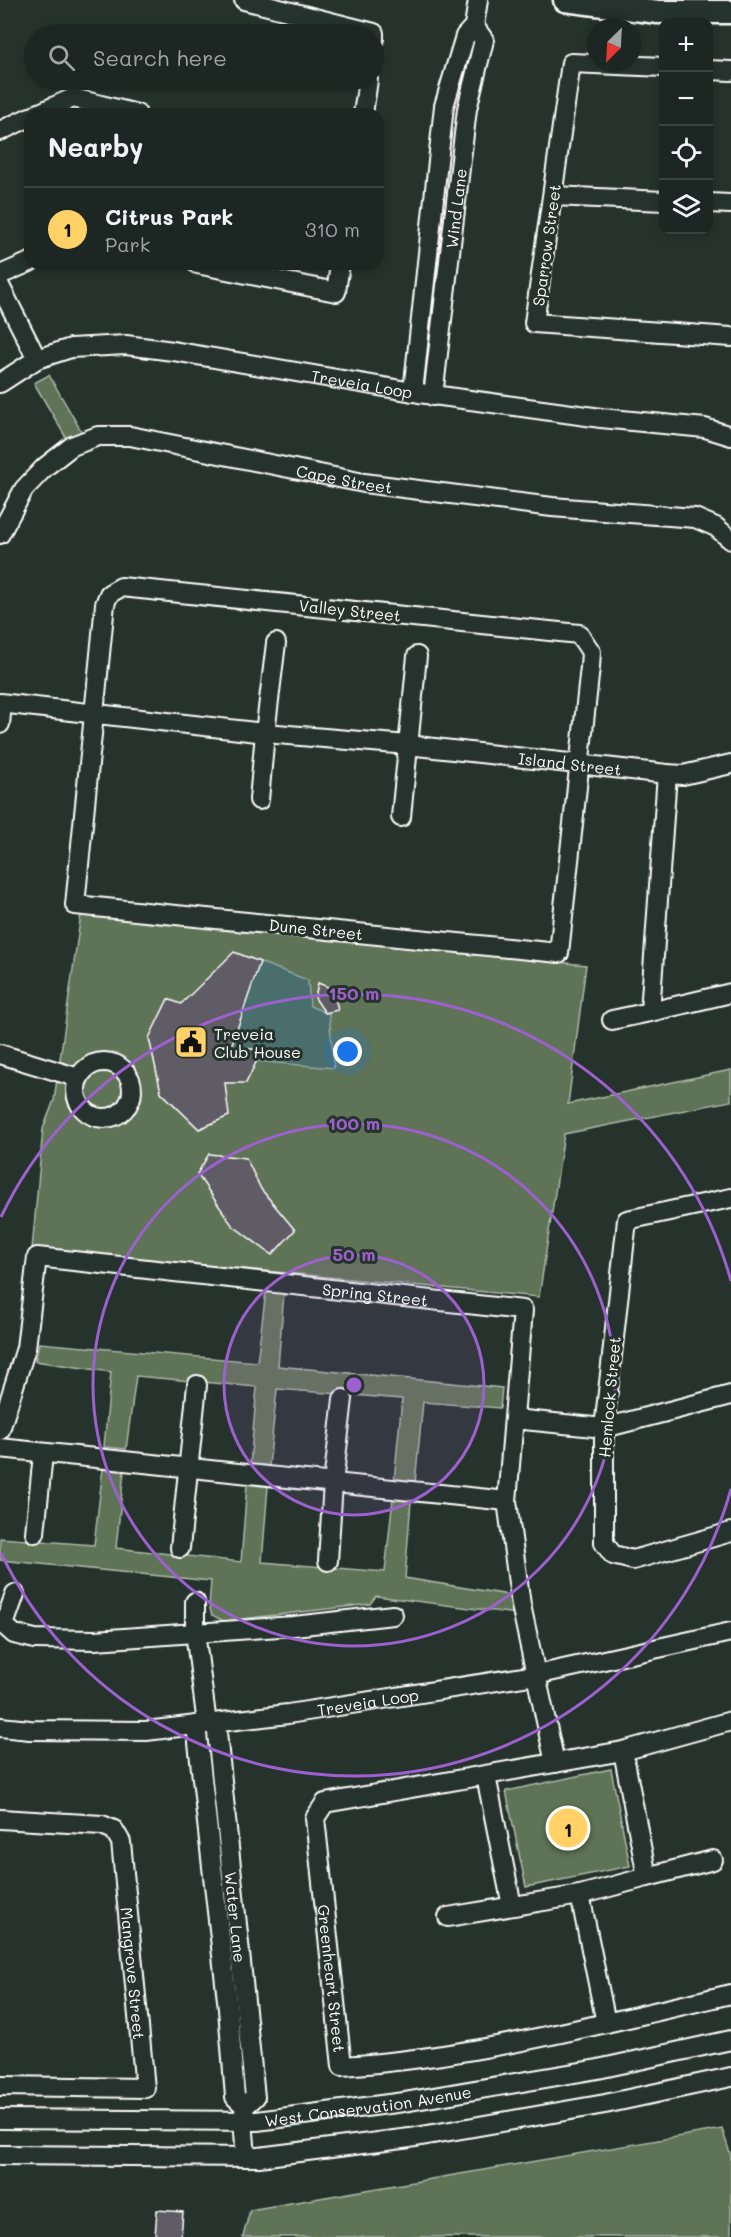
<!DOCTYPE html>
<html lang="en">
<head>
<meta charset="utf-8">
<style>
	body { margin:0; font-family:Mali,sans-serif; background:#29322f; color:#f1f3f6 }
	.controls { position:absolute; right:18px; top:18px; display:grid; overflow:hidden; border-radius:12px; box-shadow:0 3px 9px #0003 }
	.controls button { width:54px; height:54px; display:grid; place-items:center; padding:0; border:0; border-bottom:2px solid #3a4340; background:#1c2622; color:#f1f3f6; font:30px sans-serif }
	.compass { position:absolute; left:587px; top:18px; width:54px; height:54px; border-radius:50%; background:#1c2622; box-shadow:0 3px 9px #0003; rotate:204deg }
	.you { position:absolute; left:348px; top:1052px; width:21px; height:21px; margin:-15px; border:4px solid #fff; border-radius:50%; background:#1a73e8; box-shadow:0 0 0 9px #1a73e833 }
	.badge { display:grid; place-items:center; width:39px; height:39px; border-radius:50%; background:#ffd166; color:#111; font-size:20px; font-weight:700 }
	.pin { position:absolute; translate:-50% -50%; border:3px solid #fff; box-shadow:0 2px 6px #0006 }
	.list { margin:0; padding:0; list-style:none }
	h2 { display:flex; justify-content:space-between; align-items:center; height:78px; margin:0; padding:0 24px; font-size:26px }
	h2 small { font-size:20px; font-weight:400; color:#a0a5a5 }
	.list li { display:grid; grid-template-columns:39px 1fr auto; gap:18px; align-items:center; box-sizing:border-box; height:84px; padding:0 24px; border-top:2px solid #3a4340 }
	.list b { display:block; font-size:22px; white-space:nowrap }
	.list p { margin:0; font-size:20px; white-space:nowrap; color:#a0a5a5 }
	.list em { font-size:20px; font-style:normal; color:#a0a5a5 }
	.icon { flex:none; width:33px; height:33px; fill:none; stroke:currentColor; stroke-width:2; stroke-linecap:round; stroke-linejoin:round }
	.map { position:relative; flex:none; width:731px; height:2237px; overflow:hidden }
	.search { position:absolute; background:#1c2622; box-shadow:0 3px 9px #0003; left:24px; top:24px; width:360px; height:66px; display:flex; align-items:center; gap:15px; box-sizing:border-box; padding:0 21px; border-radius:33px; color:#a0a5a5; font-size:22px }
	.panel { position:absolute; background:#1c2622; box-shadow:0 3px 9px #0003; left:24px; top:108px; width:360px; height:162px; border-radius:18px }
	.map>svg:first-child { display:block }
	.green { fill:#5e7357; stroke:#aeb9ab; stroke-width:1.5 }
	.water { fill:#496e6c; stroke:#92a8a7; stroke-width:1.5 }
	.building { fill:#5e5b65; stroke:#fff; stroke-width:1.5 }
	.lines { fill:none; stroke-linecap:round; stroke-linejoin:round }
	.minor-casing { stroke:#fff; stroke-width:22 }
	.tertiary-casing { stroke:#fff; stroke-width:27 }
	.minor { stroke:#26332d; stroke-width:18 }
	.tertiary { stroke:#26332d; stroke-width:22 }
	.ring { fill:none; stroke:#9c61cf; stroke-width:3 }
	.labels { text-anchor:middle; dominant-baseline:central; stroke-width:6; stroke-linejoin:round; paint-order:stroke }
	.street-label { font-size:16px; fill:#fff; stroke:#26332d }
	.poi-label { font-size:16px; fill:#fff; stroke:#26332d; text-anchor:start }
	.centre { fill:#9c61cf; stroke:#26332d; stroke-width:3 }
	.ring-label { font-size:18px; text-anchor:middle; font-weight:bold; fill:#9c61cf; stroke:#26332d; stroke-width:6; stroke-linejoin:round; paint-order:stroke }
</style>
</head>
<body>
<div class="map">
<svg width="731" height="2237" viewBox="0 0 731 2237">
	<rect width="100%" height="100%" fill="#26332d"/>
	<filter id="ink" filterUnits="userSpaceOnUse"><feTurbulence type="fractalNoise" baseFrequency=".0167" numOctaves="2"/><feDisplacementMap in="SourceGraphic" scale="12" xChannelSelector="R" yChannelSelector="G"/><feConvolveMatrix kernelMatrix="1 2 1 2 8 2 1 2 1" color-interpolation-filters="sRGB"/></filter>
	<g filter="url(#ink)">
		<path class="green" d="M49,375L84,436L68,441L34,383Z
			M81,914L586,965L568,1104L731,1070V1101L564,1134L539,1297L32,1249L43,1129L54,1100Z
			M266,1291L284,1293L278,1366L502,1388L500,1408L423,1402L415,1483L394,1481L402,1399L277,1389L269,1466L250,1465L257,1387L136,1376L126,1449L104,1447L111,1372L35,1361L39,1343L257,1362Z
			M103,1468L124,1471L116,1548L241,1562L247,1484L268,1486L262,1562L385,1572L393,1498L411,1501L405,1578L515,1596L517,1614L376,1596L370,1604L224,1621L212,1615L209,1606L211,1581L0,1560V1538L94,1545Z
			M611,1769L630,1866L526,1887L506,1791Z
			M722,2129L731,2156V2237H243L250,2210Z"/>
		<path class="water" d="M251,959L308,980L310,1006L329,1014L334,1068L254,1061L221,1048Z"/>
		<path class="building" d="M234,952L260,962L231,1047L262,1050L246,1083H225L229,1116L199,1129L161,1092L149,1038L168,999L181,1004Z
			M318,983L333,989L338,1010L325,1013L315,998Z
			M209,1154L246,1158L261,1189L295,1230L272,1255L232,1225L197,1174Z
			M157,2210L183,2212L181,2237H155Z"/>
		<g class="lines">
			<g class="minor-casing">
				<g id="minor">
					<path d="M244,0L374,33V39"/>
					<path d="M664,67L571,63L534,323L731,337"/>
					<path d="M708,70L731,71"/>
					<path d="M37,114L73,98L137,114"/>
					<path d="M363,114L368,80"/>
					<path d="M0,131L30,117"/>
					<path d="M553,196L664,201"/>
					<path d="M708,203L731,204"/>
					<path d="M197,264L336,292L340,264"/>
					<path d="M0,275L30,262"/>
					<path d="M0,286L37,359"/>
					<path id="s1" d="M0,383L37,359L71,348L126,345L173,351L419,393L601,418L705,428L731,436"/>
					<path d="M413,392L444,106L465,36L474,26L478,0"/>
					<path id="s2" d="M433,396L467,109L484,40L474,26"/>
					<path id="s3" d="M0,534L24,489L45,467L72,446L98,436H130L364,483L552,507L695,518L716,527L731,540"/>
					<path d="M121,587L579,634L591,652L590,667L559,953L75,905L105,604L109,594Z"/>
					<path id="s4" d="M0,703L265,733L408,745L667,774L683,775L731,764"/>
					<path d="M0,724L2,704"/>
					<path d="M667,774L650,1012L731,993"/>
					<path d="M259,800L265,733L276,643"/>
					<path d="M401,817L417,656"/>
					<path d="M612,1020L650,1012"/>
					<path d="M0,1054L79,1078"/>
					<circle cx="104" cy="1090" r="28"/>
					<path d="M731,1198L627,1220L604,1428V1543L613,1555L633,1560L731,1532"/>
					<path d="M514,1419L604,1428L731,1395"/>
					<path id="s5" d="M0,1430L26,1348L37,1257L523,1310L507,1501L521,1605L555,1763"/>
					<path d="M0,1448L507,1501"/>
					<path d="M35,1533L43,1454"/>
					<path d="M180,1548L197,1385"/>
					<path d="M328,1561L333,1483L343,1399"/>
					<path d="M15,1594L4,1625L14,1634L35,1639L95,1640L294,1626L393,1615"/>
					<path d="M195,1602V1632L207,1724"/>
					<path id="s6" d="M731,1721L623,1751L325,1803L315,1818L342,2066C471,2058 606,2023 731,1994"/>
					<path id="s7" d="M216,1723L255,2097L245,2106L243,2120L246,2157"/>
					<path d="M196,1725L228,2009L235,2097L245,2106"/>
					<path id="s8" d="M0,1727L30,1730L146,1731L288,1714L536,1675L731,1632"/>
					<path d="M486,1776L512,1906"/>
					<path id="s9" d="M0,1819L102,1825L114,1830L121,1842L145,2088L0,2086"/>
					<path d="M647,1877L713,1860"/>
					<path d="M580,1895L606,2023"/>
					<path d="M448,1917L580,1895L647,1877L623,1751"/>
					<path id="s10" d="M0,2119L257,2121L404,2102L598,2069L731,2040"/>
					<path d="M0,2155L259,2157L410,2138L605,2104L731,2077"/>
				</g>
			</g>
			<g class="tertiary-casing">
				<path id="tertiary" d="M565,0L658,12H731"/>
			</g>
			<use href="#minor" class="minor"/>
			<use href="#tertiary" class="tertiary"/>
		</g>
	</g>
	<circle cx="354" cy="1385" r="130" fill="#9c61cf" fill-opacity=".12"/>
	<g class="ring">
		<circle cx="354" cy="1385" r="130"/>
		<circle cx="354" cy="1385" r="261"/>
		<path d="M731 1489A391 391 0 0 1 1 1553M1 1217A391 391 0 0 1 731 1281"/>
	</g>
	<defs>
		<g id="civic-square" transform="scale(1.725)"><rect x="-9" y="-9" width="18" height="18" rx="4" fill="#ffd166" stroke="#26332d"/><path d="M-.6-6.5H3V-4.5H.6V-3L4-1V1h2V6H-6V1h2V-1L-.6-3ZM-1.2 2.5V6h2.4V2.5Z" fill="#111"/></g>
	</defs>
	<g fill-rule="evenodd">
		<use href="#civic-square" x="191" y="1042"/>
	</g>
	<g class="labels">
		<g class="street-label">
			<text stroke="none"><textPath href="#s2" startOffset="189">Wind Lane</textPath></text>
			<text transform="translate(546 245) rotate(-82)">Sparrow Street</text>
			<text stroke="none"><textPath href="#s1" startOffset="374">Treveia Loop</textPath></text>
			<text stroke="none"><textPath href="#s3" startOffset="394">Cape Street</textPath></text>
			<text transform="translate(350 610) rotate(6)">Valley Street</text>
			<text stroke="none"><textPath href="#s4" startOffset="573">Island Street</textPath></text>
			<text transform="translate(316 929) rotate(6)">Dune Street</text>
			<text stroke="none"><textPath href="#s5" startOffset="518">Spring Street</textPath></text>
			<text transform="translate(609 1397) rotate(-85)">Hemlock Street</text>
			<text stroke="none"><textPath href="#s8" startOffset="370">Treveia Loop</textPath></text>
			<text stroke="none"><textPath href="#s7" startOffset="195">Water Lane</textPath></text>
			<text stroke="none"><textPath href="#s9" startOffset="261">Mangrove Street</textPath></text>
			<text stroke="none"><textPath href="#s6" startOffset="594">Greenheart Street</textPath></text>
			<text stroke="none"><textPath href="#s10" startOffset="369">West Conservation Avenue</textPath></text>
		</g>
		<g class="poi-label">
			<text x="214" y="1033">Treveia<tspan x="214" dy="18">Club House</tspan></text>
		</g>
	</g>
	<circle cx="354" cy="1385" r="9" class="centre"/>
	<g class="ring-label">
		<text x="354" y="1000">150 m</text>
		<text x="354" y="1130">100 m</text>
		<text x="354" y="1261">50 m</text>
	</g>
</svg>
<div class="controls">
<button>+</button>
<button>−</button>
<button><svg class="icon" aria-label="locate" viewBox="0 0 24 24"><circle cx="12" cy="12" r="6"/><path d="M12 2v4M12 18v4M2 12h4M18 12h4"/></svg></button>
<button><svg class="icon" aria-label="layers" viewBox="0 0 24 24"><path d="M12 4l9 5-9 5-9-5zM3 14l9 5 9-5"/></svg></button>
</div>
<svg class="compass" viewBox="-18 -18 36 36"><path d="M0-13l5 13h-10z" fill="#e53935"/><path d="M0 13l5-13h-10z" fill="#a0a5a5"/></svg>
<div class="you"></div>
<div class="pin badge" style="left:568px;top:1828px">1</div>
<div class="search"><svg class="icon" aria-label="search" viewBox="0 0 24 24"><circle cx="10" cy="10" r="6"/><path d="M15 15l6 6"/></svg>Search here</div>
<section class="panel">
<h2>Nearby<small></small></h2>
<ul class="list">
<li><span class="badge">1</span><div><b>Citrus Park</b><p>Park</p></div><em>310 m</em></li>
</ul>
</section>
</div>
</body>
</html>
